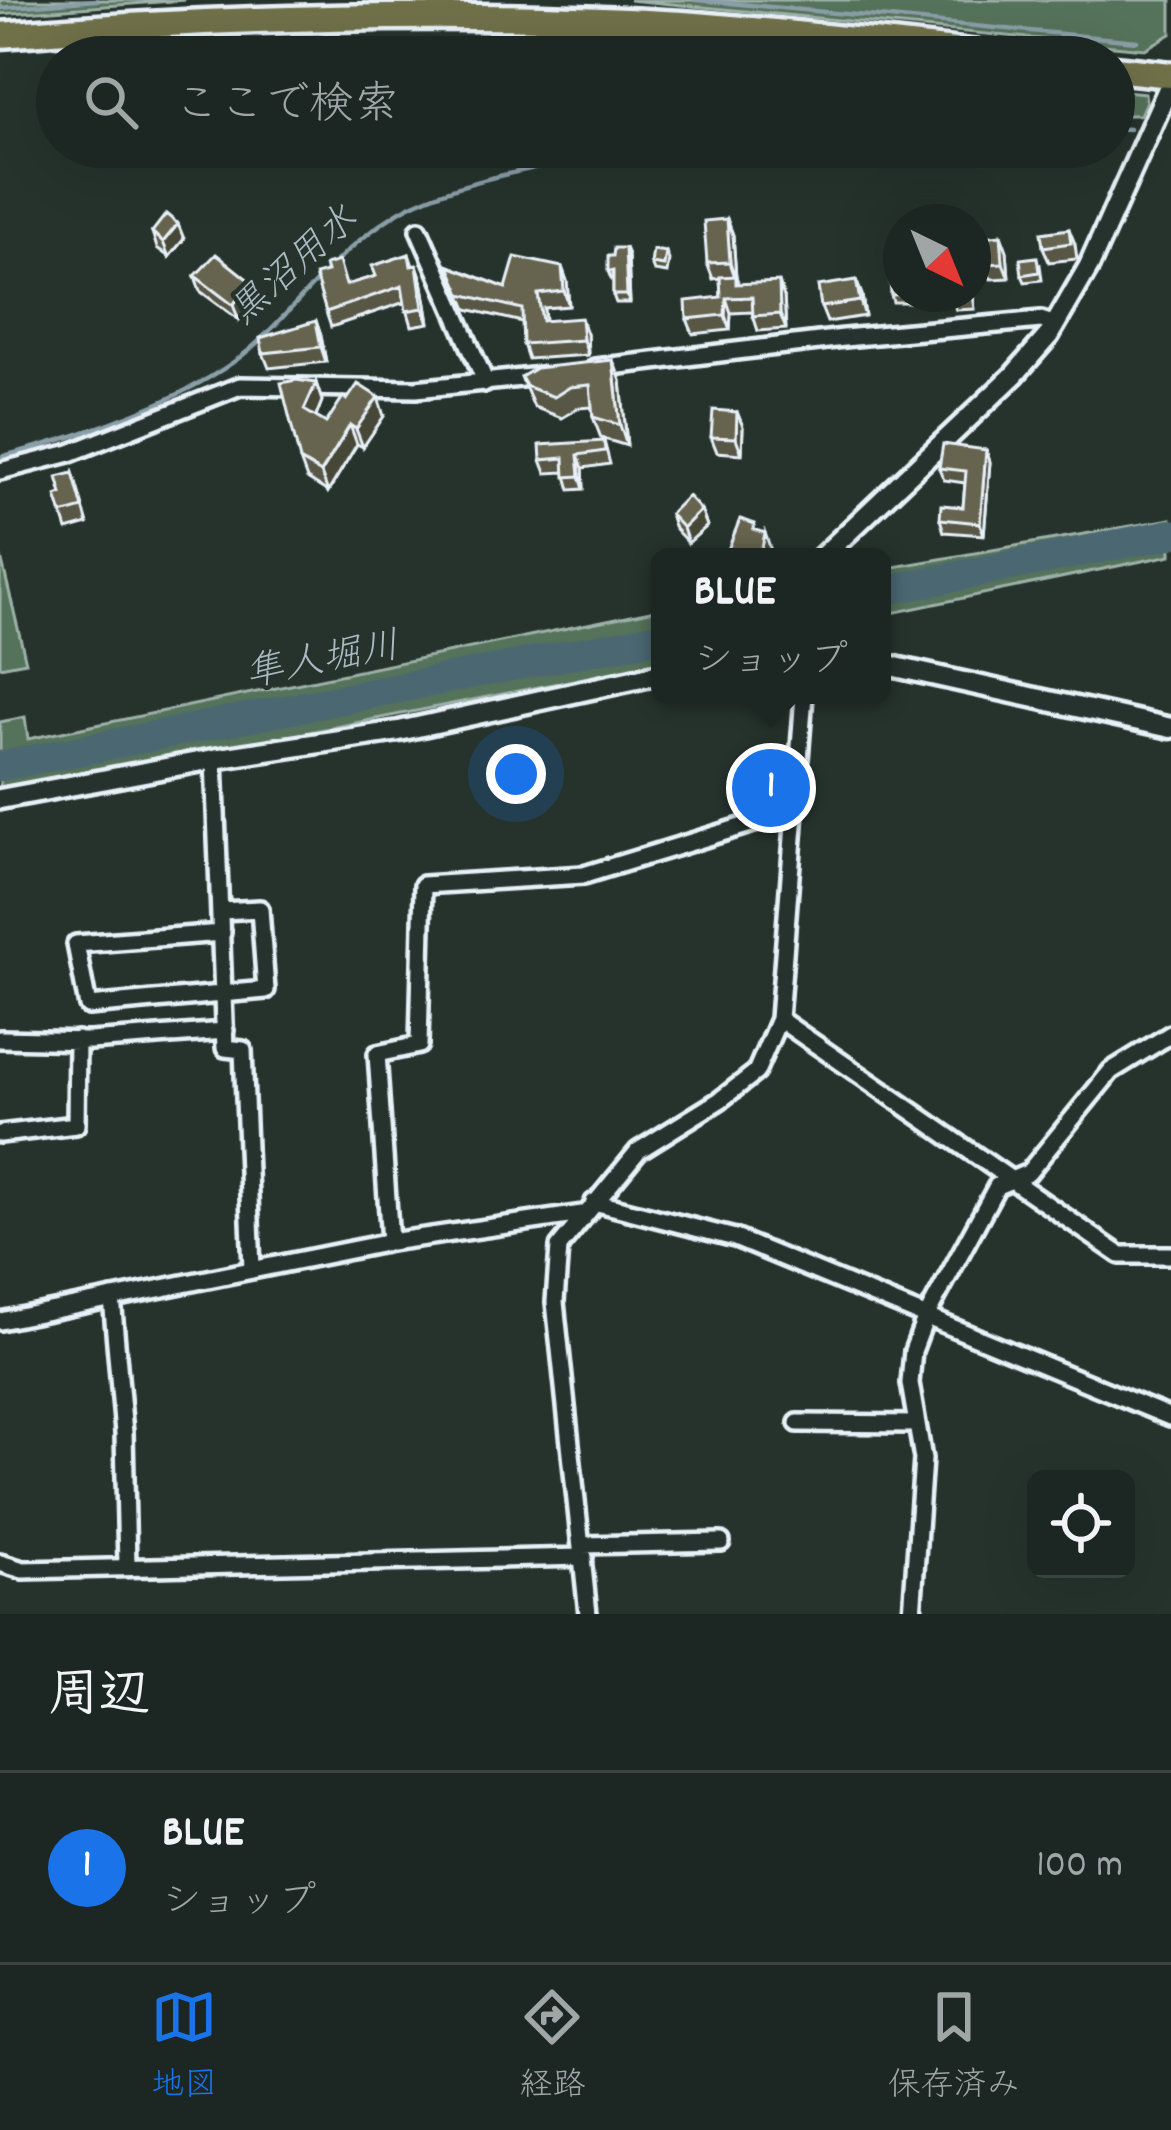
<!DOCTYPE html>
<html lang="ja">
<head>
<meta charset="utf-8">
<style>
	body { margin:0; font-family:Dekko,"Klee One",sans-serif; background:#252e2a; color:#f1f3f6 }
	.controls { position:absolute; right:36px; bottom:36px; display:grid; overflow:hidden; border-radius:18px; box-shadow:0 12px 48px #0002 }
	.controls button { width:108px; height:108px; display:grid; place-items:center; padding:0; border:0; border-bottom:3px solid #3a4340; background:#1c2622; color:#f1f3f6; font:60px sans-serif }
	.compass { position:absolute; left:883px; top:204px; width:108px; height:108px; border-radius:50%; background:#1c2622; box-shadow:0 12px 48px #0002; rotate:137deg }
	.you { position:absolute; left:516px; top:774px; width:42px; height:42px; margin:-30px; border:9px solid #fff; border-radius:50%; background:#1a73e8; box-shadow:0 0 0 18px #1a73e833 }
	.badge { display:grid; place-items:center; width:78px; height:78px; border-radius:50%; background:#1a73e8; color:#fff; font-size:39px; font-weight:700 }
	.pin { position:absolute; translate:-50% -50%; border:6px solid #fff; box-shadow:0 3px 12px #0006 }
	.popup { position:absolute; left:651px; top:548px; width:240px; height:156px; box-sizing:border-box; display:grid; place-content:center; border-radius:18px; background:#1c2622; filter:drop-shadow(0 3px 9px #0005); font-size:39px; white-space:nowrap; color:#a0a5a5 }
	.popup b { font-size:45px; color:#f1f3f6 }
	.popup::after { content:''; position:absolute; left:50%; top:100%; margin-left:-24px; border:24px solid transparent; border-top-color:#1c2622 }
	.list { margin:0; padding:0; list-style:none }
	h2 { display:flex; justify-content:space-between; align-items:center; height:156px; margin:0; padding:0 48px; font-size:51px }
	h2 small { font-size:39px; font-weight:400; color:#a0a5a5 }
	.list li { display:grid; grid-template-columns:78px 1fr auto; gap:36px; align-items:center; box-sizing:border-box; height:192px; padding:0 48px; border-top:3px solid #3a4340 }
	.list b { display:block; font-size:45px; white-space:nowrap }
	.list p { margin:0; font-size:39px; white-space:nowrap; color:#a0a5a5 }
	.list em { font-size:39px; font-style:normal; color:#a0a5a5 }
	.icon { flex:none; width:66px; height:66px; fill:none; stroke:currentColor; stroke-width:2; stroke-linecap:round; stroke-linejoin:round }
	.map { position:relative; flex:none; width:1171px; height:1614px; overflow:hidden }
	.search { position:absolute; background:#1c2622; box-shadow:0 12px 48px #0002; left:36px; right:36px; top:36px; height:132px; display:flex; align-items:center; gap:30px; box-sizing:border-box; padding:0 42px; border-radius:66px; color:#a0a5a5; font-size:45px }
	.sheet { height:348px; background:#1c2622 }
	nav { display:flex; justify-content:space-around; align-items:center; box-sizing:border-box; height:168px; border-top:3px solid #3a4340; background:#1c2622; font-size:33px; color:#a0a5a5 }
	nav a { display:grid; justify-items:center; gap:6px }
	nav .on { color:#1a73e8 }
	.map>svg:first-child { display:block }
	.green { fill:#54725a; stroke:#9eb2a9; stroke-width:3 }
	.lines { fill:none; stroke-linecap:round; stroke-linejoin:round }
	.stream { stroke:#8a9fa8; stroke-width:4.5 }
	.river { stroke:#4c6872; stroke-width:30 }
	.minor-casing { stroke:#e8f1f8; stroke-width:24 }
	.tertiary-casing { stroke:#e8f1f8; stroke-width:27 }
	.primary-casing { stroke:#e8f1f8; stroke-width:33 }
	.minor { stroke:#26332d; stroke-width:15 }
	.tertiary { stroke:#26332d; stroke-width:18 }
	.primary { stroke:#6f704a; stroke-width:24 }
	.wall { fill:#585645; stroke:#e8f1f8; stroke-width:3 }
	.shaded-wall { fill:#474638; stroke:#e8f1f8; stroke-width:3 }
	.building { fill:#666450; stroke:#e8f1f8; stroke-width:3 }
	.labels { text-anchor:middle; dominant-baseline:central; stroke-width:9; stroke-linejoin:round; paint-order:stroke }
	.water-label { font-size:39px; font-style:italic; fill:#aabac2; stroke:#26332d }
</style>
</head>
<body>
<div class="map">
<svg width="1171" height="1614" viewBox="0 0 1171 1614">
	<rect width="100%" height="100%" fill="#26332d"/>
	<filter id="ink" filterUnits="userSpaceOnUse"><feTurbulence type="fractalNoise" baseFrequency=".00833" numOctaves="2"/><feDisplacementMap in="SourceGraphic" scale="24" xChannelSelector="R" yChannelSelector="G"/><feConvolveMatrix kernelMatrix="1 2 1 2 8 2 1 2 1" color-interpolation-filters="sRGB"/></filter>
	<g filter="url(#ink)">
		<path class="green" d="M0,0H185L0,14Z
			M629,0H1171V34L1145,49Z
			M1114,90L1145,93L1146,101L1140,115H1114Z
			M1171,519V526L882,584V569Z
			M1171,544V555L882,615V602Z
			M0,553L26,662L0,667Z
			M660,609V626L0,758V722L25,717L28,739Z
			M660,647V663L0,793V777Z"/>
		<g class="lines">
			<path class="stream" d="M696,0L1137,41
				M0,8L96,0
				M1114,128L1129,129
				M0,457C76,438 202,396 258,342C307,295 339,249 399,212C457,177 570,163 638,147"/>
			<path class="river" d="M882,591L1171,534
				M0,766L660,637"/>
			<g class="minor-casing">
				<path id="minor" d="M419,230L486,383
					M595,368L844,338L1041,320L1056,325
					M0,471L70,453L240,386L416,389L541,376
					M214,759L225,1048L243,1050L252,1269
					M221,911L260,909L266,990L88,1006L76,944L222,933
					M779,1019L1120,1255H1171
					M0,1039L90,1041L225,1031
					M0,1134L76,1125L77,1040
					M594,1202L735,1238L1170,1417
					M390,1242L377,1054L419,1045L423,885L584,875L796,810
					M112,1298L124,1433L127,1566
					M0,1321L390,1242L582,1214
					M798,1423L917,1424
					M582,1545L721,1542
					M0,1563L23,1570L584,1557
					M588,1614L555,1302L559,1247L638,1151L720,1100L756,1072L779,1019L804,695
					M912,1614L923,1459L910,1383L913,1351L925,1319L997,1186L1028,1173L1111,1071L1171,1034"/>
			</g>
			<g class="tertiary-casing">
				<path id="tertiary" d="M822,557L1014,375L1049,335L1089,266L1171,82
					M882,664L1171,728
					M0,799L214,759L399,731L660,674"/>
			</g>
			<g class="primary-casing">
				<path id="primary" d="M0,35C227,17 455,10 682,24C791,32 900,45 1008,57
					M1114,69L1171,75"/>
			</g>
			<use href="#minor" class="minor"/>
			<use href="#tertiary" class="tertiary"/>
			<use href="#primary" class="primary"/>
		</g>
		<path class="wall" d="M727,219L733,235L736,277L739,284L784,297L786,329L758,331L752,312L731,313L730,330L693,334L687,319L721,297L720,278L713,279L707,263Z
			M1069,229L1075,244L1077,259L1049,262L1043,247Z
			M152,232L184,239L169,257L157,248Z
			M1001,235L1007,251L1009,278L991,279L985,264Z
			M625,248L628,255L630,303H616L613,295V279H611L608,271L613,256Z
			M666,252L669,260L667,273L654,271L651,264Z
			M409,254L413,266L417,265L422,280L429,323L412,326L405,302L331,327L326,312L347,285L376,276Z
			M1040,265L1042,280L1025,282L1022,275Z
			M449,266L506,288L562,267L567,281L569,306L544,308L545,320L587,333L588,355L528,359L523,344L522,322L467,309Z
			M195,276L251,282L257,298L239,320L200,291Z
			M856,280L862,295L865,316L827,322L821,307Z
			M910,294V302H893L891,295Z
			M950,294H973L975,309L956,310Z
			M316,321L321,336L326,362L269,368L263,353Z
			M521,377L621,381L627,446L601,438L593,417L592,407L578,408L562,418L534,407Z
			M316,383L322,401L316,417L326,423L384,416L363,447L357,444L328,492L307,479L300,460Z
			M737,412L743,427L742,454L717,452L711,437Z
			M604,441L610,464L583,468L584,489L570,490L565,472L546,473L541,460Z
			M986,450L990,462L984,535L944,532L940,519L963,507L965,483L944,480L939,468Z
			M73,473L88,524L67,530L62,514Z
			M701,510L707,526L688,543L675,529L670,514Z"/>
		<path class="shaded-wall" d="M727,219L733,235L736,277L741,291L742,299L730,262Z
			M178,224L184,239L169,257L163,242Z
			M1001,235L1007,251L1009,278L1003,263Z
			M625,248L628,255L630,303L627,295Z
			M417,265L422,280L429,323L423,308Z
			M562,267L567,281L569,306L564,291Z
			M856,280L862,295L865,316L860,301Z
			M251,282L257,298L239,320L233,305Z
			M779,282L784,297L786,329L780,314Z
			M726,298L731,313L730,330L725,315Z
			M581,318L587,333L588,355L583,340Z
			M316,321L321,336L326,362L321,347Z
			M613,360L621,381L627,446L620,425Z
			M316,383L322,401L311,428L304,410Z
			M378,397L384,416L363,447L356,429Z
			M737,412L743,427L742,454L736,438Z
			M350,425L357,444L328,492L321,473Z
			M986,450L990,462L984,535L980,523Z
			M578,455L583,468L584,489L580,476Z
			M701,510L707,526L688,543L683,528Z
			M765,533L770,547L768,557H760Z"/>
		<path class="building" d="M166,214L178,224L163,242L152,232Z
			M727,219L730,262L707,263L704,221Z
			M1069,229L1071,243L1043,247L1041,233Z
			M1001,235L1003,263L985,264L983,237Z
			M614,248H625L627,295H613V271H608V256H613Z
			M653,250L666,252L664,266L651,264Z
			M216,254L251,282L233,305L195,276Z
			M409,254L411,266L417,265L423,308L406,311L402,286L326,312L315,275L327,272L325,265L339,261L346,285L376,276L372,266Z
			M515,257L562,267L564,291L538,294L542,321L581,318L583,340L523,344L522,309L461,294L449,266L506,288Z
			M1037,257L1039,272L1022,275L1020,259Z
			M736,276V284L779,282L780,314L753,316L752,297L726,298L725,315L687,319L686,301L721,297L720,277Z
			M890,279H901V294H905L891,295Z
			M856,280L860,301L821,307L818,286Z
			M316,321L321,347L263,353L260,338Z
			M613,360L620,425L593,417L590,385L570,387L554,397L526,386L521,377L536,368Z
			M296,380L316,383L304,410L326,423L343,397L347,400L358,384L378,397L356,429L350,425L321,473L300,460L281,383Z
			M713,410L737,412L736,438L711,437Z
			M604,441L605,451L578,455L580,476L565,477L564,458L541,460L540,445Z
			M943,444L986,450L980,523L940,519L941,505L963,507L966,471L939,468Z
			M73,473L83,508L62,514L56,496L62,494L57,477Z
			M688,496L701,510L683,528L670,514Z
			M740,519L755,524L753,529L765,533L760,557H725Z
			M660,554L706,555V557H660Z"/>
	</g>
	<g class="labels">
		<g class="water-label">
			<text transform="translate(296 268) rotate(-42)">黒沼用水</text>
			<text transform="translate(323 663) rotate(-11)">隼人堀川</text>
		</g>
	</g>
</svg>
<div class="controls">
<button><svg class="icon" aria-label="locate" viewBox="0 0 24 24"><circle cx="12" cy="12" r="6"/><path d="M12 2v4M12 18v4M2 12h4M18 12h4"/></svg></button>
</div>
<svg class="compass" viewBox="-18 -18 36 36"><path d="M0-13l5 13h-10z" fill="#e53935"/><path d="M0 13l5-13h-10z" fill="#a0a5a5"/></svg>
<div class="you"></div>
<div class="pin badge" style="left:771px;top:788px">1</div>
<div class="popup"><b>BLUE</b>ショップ</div>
<div class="search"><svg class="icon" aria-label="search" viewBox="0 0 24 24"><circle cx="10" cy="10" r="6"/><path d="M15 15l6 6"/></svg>ここで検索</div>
</div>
<section class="sheet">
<h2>周辺<small></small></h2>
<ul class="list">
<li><span class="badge">1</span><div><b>BLUE</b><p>ショップ</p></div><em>100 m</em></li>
</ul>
</section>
<nav>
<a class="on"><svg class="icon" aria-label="map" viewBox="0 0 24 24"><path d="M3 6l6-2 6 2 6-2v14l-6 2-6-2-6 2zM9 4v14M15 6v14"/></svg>地図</a>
<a><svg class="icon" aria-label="directions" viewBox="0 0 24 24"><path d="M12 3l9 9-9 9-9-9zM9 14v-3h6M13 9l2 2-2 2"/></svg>経路</a>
<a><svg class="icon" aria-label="saved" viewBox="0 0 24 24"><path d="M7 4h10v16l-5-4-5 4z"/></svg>保存済み</a>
</nav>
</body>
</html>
